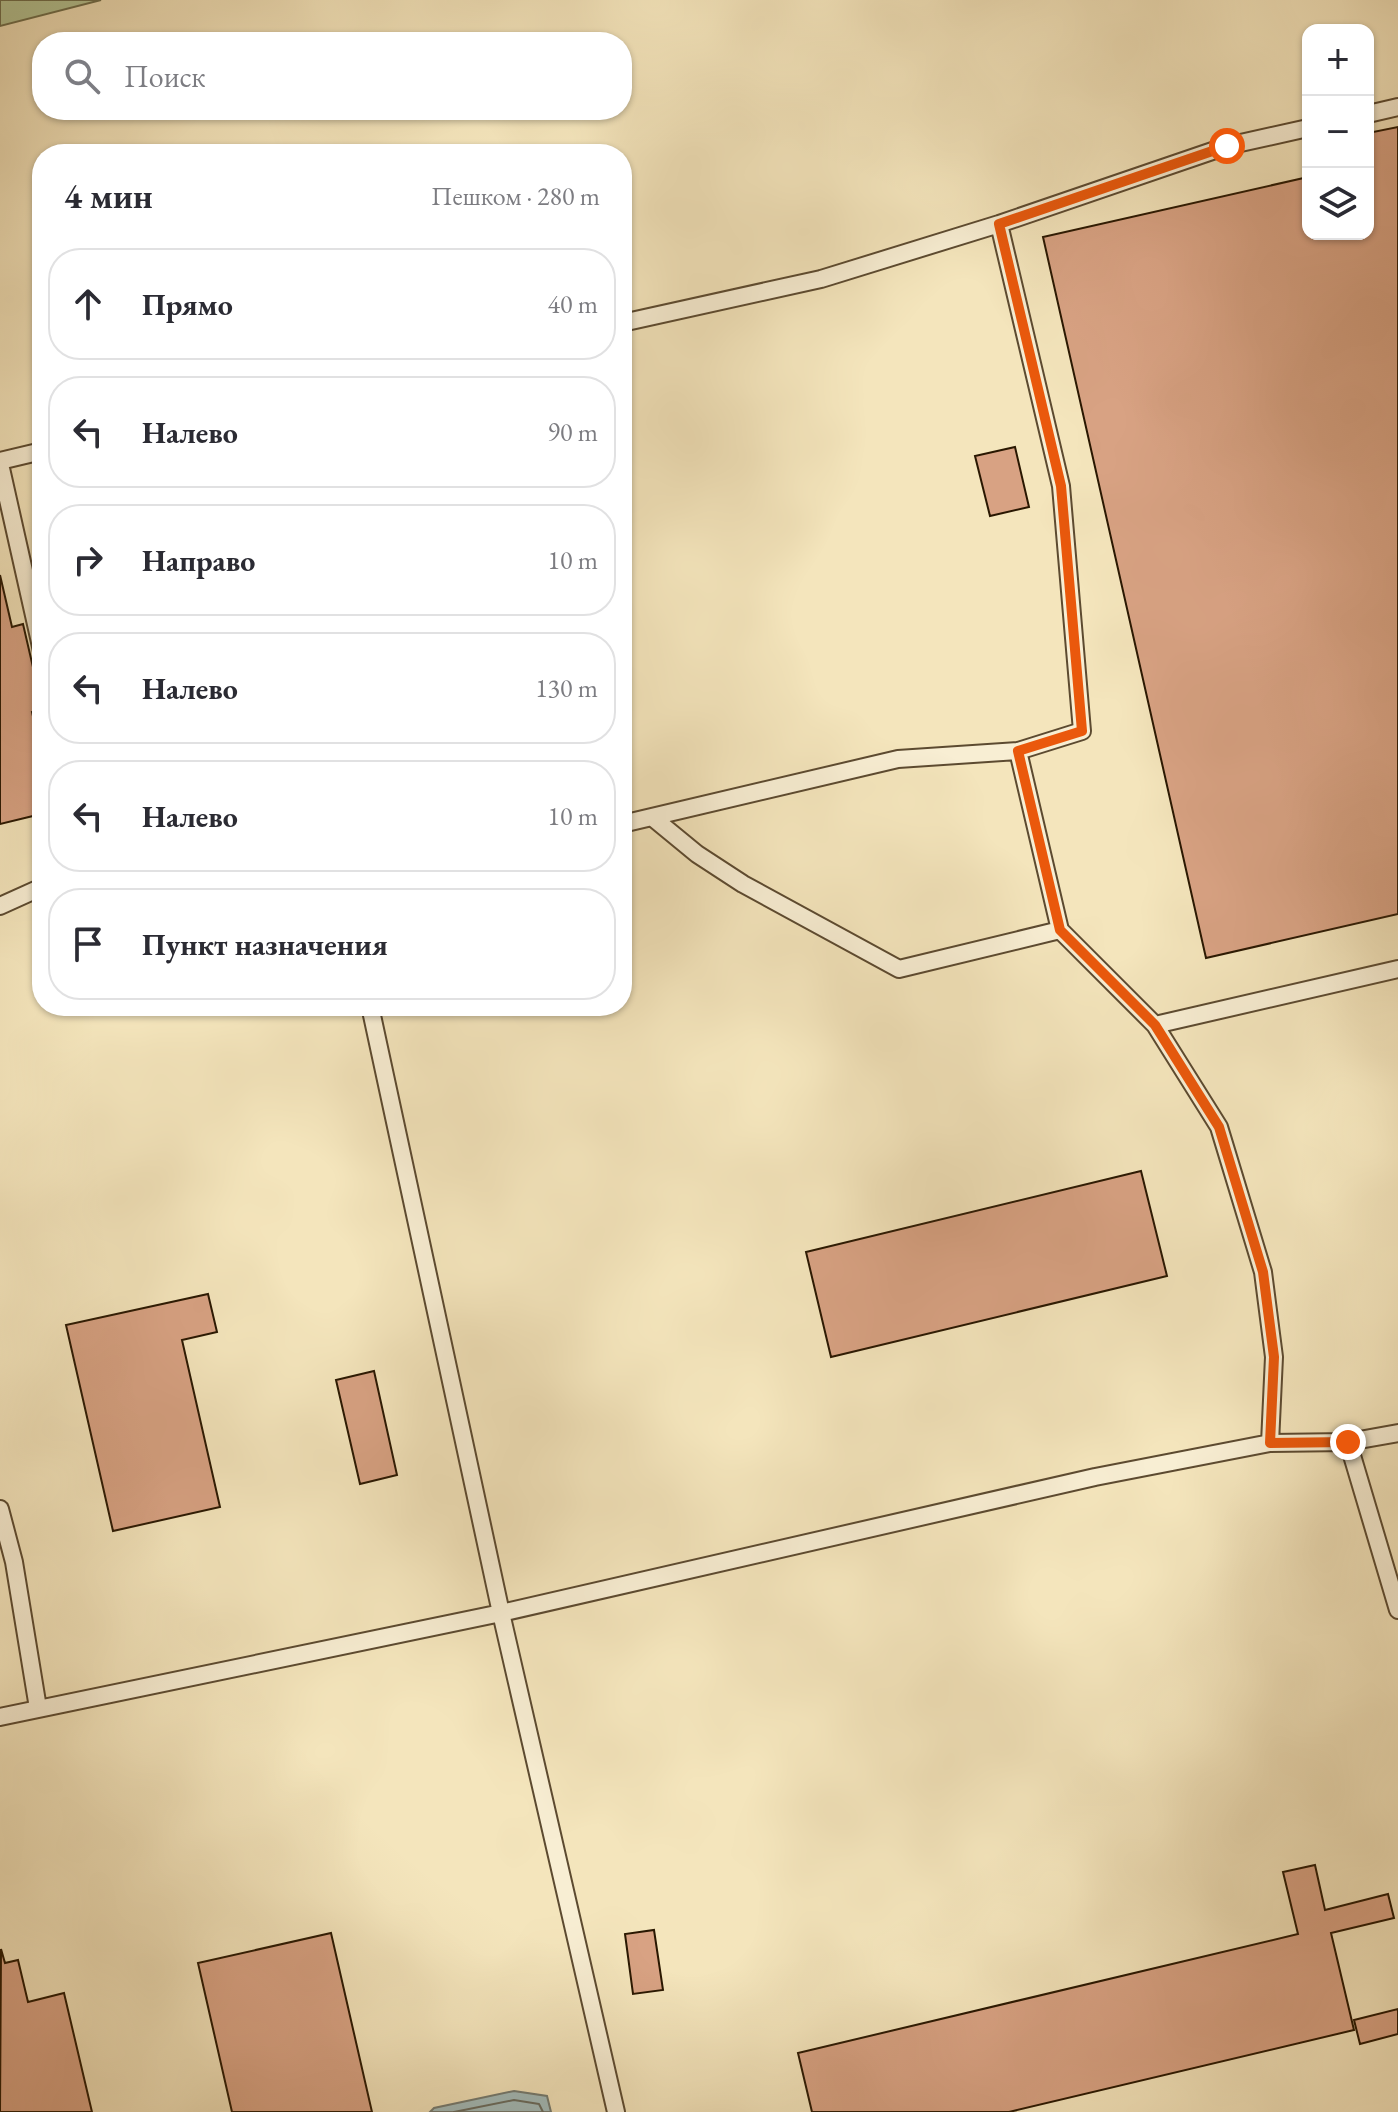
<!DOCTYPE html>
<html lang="ru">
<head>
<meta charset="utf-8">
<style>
	body { margin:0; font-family:"EB Garamond",serif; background:#f7f7f7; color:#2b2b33 }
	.controls { position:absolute; right:24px; top:24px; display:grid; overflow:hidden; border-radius:16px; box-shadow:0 2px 6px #0004 }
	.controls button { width:72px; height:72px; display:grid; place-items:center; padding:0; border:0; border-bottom:2px solid #e1e1e2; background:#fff; color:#2b2b33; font:40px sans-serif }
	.stop { position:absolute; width:24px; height:24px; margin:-18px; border:6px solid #ea580c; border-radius:50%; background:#fff }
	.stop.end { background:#ea580c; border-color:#fff; box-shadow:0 2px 8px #0008 }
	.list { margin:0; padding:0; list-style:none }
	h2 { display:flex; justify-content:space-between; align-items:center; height:104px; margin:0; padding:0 32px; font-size:34px }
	h2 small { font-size:26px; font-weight:400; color:#7c7c81 }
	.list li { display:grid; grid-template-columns:52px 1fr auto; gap:24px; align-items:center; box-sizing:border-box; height:112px; margin:0 16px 16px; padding:0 16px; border:2px solid #e1e1e2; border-radius:32px }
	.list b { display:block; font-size:30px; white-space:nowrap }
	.list em { font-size:26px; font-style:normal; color:#7c7c81 }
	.icon { flex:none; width:44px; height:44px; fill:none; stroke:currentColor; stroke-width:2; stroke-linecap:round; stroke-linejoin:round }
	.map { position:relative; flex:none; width:1398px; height:2112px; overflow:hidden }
	.search { position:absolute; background:#fff; box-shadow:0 2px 6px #0004; left:32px; top:32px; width:600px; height:88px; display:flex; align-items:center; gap:20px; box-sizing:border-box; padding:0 28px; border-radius:32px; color:#7c7c81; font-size:30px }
	.panel { position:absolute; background:#fff; box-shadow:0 2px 6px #0004; left:32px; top:144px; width:600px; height:872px; border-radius:32px }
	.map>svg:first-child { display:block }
	.green { fill:#b4c696; stroke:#6e6e4c; stroke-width:2 }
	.water { fill:#a2bcbc; stroke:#727a71; stroke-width:2 }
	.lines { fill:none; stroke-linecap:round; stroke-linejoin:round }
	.shore { stroke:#666a5e; stroke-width:2 }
	.building { fill:#d8a283; stroke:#291701; stroke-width:2 }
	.service-casing { stroke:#5c4a30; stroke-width:20 }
	.service { stroke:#f8eed3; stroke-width:16 }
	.route { stroke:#ea580c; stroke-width:10 }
</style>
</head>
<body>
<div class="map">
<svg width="1398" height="2112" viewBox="0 0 1398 2112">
	<rect width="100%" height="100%" fill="#f4e5bc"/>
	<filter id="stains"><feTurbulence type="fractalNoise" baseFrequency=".0025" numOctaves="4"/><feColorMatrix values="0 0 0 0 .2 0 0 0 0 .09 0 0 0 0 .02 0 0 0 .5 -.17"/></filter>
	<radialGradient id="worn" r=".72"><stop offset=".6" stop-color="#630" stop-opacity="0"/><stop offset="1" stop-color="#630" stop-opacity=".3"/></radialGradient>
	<path class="green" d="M0,0H101L0,26Z"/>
	<path class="water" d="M514,2091L547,2096L551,2112H430L434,2108Z"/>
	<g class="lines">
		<path class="shore" d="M454,2112L514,2100L539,2104L543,2112"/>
	</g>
	<path class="building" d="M1398,127V914L1206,958L1043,237L1308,177V234H1368V133Z
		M1015,447L1029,507L990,516L975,456Z
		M0,575L12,627L23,624L42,706V710L32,712L42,756V823L35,824L33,816L0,824Z
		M1141,1171L1167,1276L831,1357L806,1252Z
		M208,1294L217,1332L182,1340L220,1507L113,1531L66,1325Z
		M374,1371L397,1475L360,1484L336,1380Z
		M1315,1865L1325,1910L1388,1894L1394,1918L1331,1933L1354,2030L1009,2112H812L798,2053L1298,1934L1283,1872Z
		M654,1930L663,1990L633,1994L625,1934Z
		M331,1933L372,2112H232L198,1963Z
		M1,1949L5,1963L18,1960L28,2002L64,1993L92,2112H0Z
		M1398,2009V2034L1360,2044L1354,2020Z"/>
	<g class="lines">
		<g class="service-casing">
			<path id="service" d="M1368,114L1398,107
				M999,224L1061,486L1082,731L1018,751L1060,930L1155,1025L1219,1127L1263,1272L1274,1357L1270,1443
				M622,323L821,279L999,224L1227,146L1308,128
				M0,461L42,451
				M0,464L42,651
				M652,817L697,854L743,884L899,969L1060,930
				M622,824L898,759L1018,751
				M0,906L42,887
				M370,1006L501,1613L616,2112
				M1155,1025L1398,969
				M1348,1442L1398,1610
				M0,1509L14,1562L38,1708
				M0,1717L501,1613L1095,1477L1270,1443L1348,1442L1398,1433"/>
		</g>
		<use href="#service" class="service"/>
	</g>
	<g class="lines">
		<path class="route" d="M1227,146L999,224L1061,486L1082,731L1018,751L1060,930L1155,1025L1219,1127L1263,1272L1274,1357L1270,1443L1348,1442"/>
	</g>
	<rect width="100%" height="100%" filter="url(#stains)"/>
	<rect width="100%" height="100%" fill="url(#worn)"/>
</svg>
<div class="controls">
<button>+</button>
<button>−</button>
<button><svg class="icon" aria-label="layers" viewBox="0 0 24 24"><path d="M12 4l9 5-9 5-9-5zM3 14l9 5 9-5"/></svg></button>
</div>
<div class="stop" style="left:1227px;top:146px"></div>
<div class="stop end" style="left:1348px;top:1442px"></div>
<div class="search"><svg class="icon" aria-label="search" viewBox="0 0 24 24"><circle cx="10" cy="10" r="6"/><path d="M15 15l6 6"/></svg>Поиск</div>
<section class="panel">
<h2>4 мин<small>Пешком · 280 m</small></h2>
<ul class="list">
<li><svg class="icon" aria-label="ahead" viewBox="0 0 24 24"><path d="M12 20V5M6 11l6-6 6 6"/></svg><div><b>Прямо</b></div><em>40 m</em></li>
<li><svg class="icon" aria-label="left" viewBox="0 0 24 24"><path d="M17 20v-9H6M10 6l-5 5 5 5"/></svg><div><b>Налево</b></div><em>90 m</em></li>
<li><svg class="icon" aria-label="right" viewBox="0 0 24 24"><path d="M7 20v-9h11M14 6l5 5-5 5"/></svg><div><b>Направо</b></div><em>10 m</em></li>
<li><svg class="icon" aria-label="left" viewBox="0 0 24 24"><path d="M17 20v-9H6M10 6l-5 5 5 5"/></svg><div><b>Налево</b></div><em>130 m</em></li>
<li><svg class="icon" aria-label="left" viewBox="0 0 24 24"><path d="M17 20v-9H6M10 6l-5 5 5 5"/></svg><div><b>Налево</b></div><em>10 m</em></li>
<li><svg class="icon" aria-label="arrive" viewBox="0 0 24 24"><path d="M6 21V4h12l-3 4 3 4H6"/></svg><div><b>Пункт назначения</b></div></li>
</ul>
</section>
</div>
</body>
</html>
